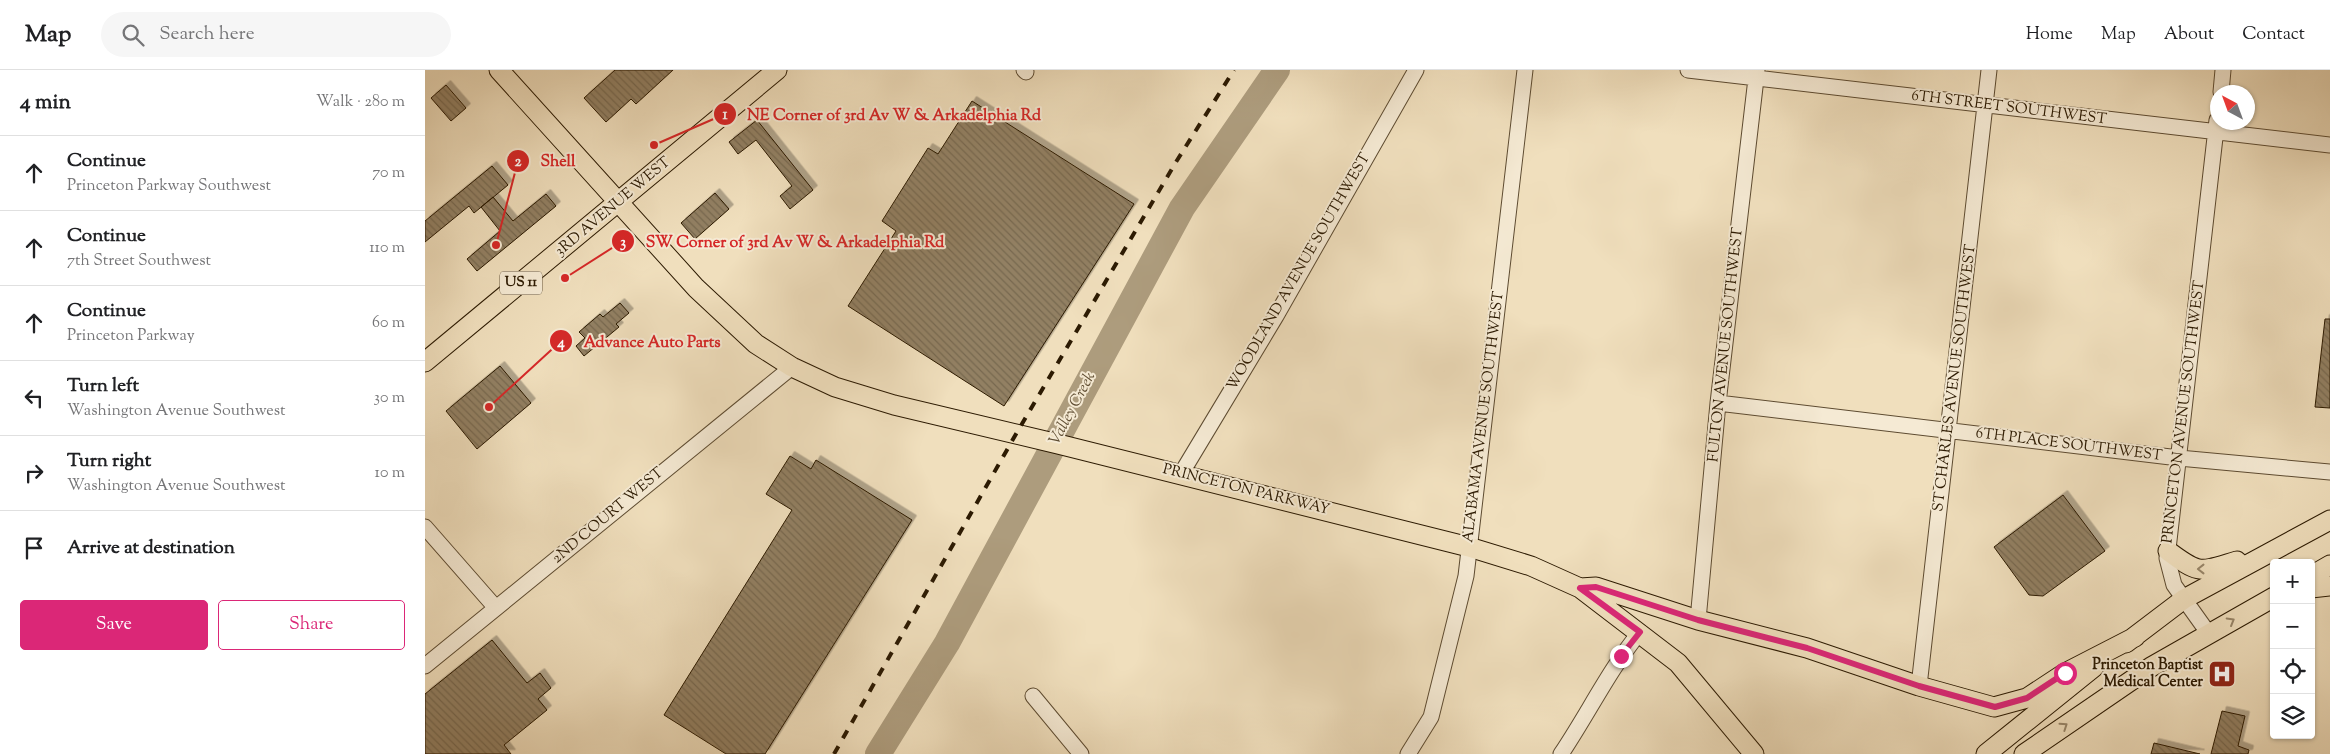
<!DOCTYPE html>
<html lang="en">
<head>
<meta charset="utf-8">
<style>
	body { margin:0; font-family:"Sorts Mill Goudy",serif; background:#f6f6f6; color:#202124 }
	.controls { position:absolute; right:15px; bottom:15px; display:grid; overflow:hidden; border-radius:5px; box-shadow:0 1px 4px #0004 }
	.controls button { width:45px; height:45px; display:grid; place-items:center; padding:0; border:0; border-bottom:1px solid #e0e0e0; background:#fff; color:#202124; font:25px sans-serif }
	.compass { position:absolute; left:1785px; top:15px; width:45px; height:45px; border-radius:50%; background:#fff; box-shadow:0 1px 4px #0004; rotate:319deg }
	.stop { position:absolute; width:15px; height:15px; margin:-11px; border:4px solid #db2777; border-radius:50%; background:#fff }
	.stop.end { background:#db2777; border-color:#fff; box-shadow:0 1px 5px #0008 }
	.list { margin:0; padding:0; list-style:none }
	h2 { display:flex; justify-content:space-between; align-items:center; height:65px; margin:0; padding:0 20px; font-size:21px }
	h2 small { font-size:16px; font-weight:400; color:#757577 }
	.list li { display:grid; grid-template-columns:32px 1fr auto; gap:15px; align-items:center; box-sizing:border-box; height:75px; padding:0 20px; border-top:1px solid #e0e0e0 }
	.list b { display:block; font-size:19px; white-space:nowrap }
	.list p { margin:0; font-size:16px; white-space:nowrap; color:#757577 }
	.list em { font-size:16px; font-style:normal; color:#757577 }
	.actions { display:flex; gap:10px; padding:15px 20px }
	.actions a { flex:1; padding:11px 0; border:1px solid #db2777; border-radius:5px; text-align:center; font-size:18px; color:#db2777 }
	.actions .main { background:#db2777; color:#fff }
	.icon { flex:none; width:28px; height:28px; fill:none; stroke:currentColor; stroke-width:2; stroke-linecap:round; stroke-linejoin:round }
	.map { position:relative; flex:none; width:1905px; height:684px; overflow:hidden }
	header { display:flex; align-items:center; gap:30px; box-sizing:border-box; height:70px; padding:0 25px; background:#fff; border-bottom:1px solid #e0e0e0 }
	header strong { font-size:24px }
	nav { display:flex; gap:28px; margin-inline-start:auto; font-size:18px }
	.search { width:350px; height:45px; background:#f6f6f6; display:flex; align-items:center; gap:12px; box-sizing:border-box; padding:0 18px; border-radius:28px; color:#757577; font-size:19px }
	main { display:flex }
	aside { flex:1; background:#fff }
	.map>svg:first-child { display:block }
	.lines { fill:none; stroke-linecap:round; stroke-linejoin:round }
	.river { stroke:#ad9c7d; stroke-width:26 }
	.building { fill:url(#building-back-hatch); stroke:#2c1a02; filter:url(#shadow) }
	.minor-casing { stroke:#5d4b31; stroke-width:17 }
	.major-casing { stroke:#2c1a02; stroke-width:21 }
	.minor { stroke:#f5ead4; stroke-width:15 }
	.major { stroke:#f0dfbd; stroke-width:19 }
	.rail { stroke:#2c1a02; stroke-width:4; stroke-dasharray:9 9; stroke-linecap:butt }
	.oneway { stroke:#988669 }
	.route { stroke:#db2777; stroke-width:6 }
	.labels { text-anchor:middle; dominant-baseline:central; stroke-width:4; stroke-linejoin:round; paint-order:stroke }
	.shield { fill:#f5ead4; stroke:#685841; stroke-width:1 }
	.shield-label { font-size:14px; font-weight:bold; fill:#2c1a02 }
	.street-label { font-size:15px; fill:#2c1a02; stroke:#f5ead4 }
	.poi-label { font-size:15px; font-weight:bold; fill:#2c1a02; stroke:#f5ead4; text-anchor:end }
	.water-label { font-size:16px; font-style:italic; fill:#604e33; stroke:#f5ead4 }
	.leader { fill:none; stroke:#d62828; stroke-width:2 }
	.callout-dot { fill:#d62828; stroke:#f5ead4; stroke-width:2 }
	.mark-label { font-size:15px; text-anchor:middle; font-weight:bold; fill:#fff }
	.callout-label { font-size:16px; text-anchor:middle; font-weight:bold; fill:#d62828; stroke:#f5ead4; stroke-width:4; stroke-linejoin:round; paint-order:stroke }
</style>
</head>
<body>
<header>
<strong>Map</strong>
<div class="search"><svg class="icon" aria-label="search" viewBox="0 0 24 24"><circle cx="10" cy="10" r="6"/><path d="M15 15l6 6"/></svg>Search here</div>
<nav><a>Home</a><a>Map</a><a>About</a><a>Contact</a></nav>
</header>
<main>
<aside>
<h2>4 min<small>Walk · 280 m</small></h2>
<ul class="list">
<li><svg class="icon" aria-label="ahead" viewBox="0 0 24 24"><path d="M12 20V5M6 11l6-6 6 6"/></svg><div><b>Continue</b><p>Princeton Parkway Southwest</p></div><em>70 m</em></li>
<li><svg class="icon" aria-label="ahead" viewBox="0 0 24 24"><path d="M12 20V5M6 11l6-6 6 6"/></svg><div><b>Continue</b><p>7th Street Southwest</p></div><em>110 m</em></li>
<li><svg class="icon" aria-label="ahead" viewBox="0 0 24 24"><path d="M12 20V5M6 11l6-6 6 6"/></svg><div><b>Continue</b><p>Princeton Parkway</p></div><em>60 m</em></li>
<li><svg class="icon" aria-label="left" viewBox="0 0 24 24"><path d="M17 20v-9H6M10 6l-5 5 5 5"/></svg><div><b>Turn left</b><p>Washington Avenue Southwest</p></div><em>30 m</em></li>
<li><svg class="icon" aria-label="right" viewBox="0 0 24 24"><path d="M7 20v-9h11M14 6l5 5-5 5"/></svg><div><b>Turn right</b><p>Washington Avenue Southwest</p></div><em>10 m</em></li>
<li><svg class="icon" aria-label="arrive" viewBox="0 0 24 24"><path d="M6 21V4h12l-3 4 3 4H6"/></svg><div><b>Arrive at destination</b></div></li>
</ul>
<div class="actions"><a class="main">Save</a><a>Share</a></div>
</aside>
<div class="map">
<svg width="1905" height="684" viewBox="0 0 1905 684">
	<defs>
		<pattern id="building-back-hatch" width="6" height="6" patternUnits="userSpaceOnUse" patternTransform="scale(1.25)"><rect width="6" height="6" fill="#928063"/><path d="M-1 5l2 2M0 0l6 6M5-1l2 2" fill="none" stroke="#77684f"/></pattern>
		<filter id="shadow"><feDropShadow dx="4.5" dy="-4.5" stdDeviation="0" flood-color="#0004"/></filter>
	</defs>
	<rect width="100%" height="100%" fill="#f0dfbd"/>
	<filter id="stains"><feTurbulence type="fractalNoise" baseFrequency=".004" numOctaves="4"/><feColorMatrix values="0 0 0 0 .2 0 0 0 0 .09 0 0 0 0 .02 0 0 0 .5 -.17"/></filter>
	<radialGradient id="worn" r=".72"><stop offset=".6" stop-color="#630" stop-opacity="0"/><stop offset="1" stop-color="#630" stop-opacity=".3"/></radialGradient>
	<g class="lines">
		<path class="river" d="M453,684L522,573L757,138L852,0"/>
	</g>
	<path class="building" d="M190,0H248L211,34L206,29L181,52L159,28Z
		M21,15L41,38L26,51L6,28Z
		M547,31L709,134L579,336L423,236L471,161L457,151L503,78L513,84Z
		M332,50L388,120L365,139L355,126L367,116L331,70L313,84L304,72Z
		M67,96L83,115L49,143L44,136L0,172V151Z
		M290,123L304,139L270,169L256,153Z
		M121,124L131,136L52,201L42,189L75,161L56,137L68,127L88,151Z
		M195,233L204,243L191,254L194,257L159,286L151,276L160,268L154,262L175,244L178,247Z
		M1900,249H1905V338L1890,337Z
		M75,296L106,333L52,379L21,341Z
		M365,386L386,399L391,390L487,450L340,684H301L239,645L367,440L341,424Z
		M1638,425L1680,481L1618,526L1604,525L1569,477Z
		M67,570L102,613L115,603L126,618L113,629L122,640L79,675L86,684H0V624Z
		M1797,641L1820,646L1813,676L1824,680L1823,684H1786Z
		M1729,673L1775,684H1726Z"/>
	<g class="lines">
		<g class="minor-casing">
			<path id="minor" d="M599,0L601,2
				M1263,0L1905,75
				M1796,22L1798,0
				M1293,333L1754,388L1905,402
				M756,404L851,246L991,0
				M0,457L71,538
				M1273,550L1293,333L1332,0
				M1784,564L1749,515L1742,488L1792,50
				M0,596L367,297
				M1494,616L1564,0
				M608,626L656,684
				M983,684L1006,647L1041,506L1100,0
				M1136,684C1163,644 1184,600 1215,562"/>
		</g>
		<g class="major-casing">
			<path id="major" d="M74,0L271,218L331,274L367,297L410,317L469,335L633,374L1044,477L1106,496L1155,518L1171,517L1273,550L1382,578L1494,616L1569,637L1602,628L1640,603L1710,567
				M0,292L352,0
				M1743,481C1775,505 1774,502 1812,491
				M1886,506L1905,495
				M1155,518L1253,593L1329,684
				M1886,518L1905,516
				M1701,573L1759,529L1905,450
				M1561,684L1669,597
				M1599,684L1726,597L1849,527"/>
		</g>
		<use href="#minor" class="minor"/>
		<use href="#major" class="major"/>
		<path class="rail" d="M409,684L591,364L751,92L809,0"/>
	</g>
	<defs><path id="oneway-chevron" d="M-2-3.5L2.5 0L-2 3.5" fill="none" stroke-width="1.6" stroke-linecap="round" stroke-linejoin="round" transform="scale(1.25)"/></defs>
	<g class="oneway">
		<use href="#oneway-chevron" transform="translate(1776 499) rotate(-180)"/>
		<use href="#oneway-chevron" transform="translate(1806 551) rotate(-30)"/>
		<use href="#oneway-chevron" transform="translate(1639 656) rotate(-34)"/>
	</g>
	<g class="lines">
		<path class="route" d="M1196,586L1215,562L1155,518L1171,517L1273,550L1382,578L1494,616L1570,637L1602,628L1640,603"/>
	</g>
	<defs>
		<g id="hospital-square" transform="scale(1.4375)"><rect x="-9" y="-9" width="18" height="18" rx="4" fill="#8f2418" stroke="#f5ead4"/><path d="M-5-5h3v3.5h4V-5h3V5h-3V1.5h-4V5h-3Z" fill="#fff"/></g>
	</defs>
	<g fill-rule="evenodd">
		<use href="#hospital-square" x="1797" y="604"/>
	</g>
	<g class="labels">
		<rect class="shield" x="75" y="201.5" width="42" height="23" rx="4"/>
		<g class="shield-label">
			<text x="96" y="213">US 11</text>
		</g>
		<g class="street-label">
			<text transform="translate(1584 38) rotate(7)">6TH STREET SOUTHWEST</text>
			<text transform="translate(188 137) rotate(-40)">3RD AVENUE WEST</text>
			<text transform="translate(874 202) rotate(-60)">WOODLAND AVENUE SOUTHWEST</text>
			<text transform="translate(1301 275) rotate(-84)">FULTON AVENUE SOUTHWEST</text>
			<text transform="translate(1530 308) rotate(-83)">ST CHARLES AVENUE SOUTHWEST</text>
			<text transform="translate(1759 342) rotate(-83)">PRINCETON AVENUE SOUTHWEST</text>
			<text transform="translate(1059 347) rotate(-83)">ALABAMA AVENUE SOUTHWEST</text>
			<text transform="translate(1644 375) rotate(7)">6TH PLACE SOUTHWEST</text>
			<text transform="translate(821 420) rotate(14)">PRINCETON PARKWAY</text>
			<text transform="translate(183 446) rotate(-40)">2ND COURT WEST</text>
		</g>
		<g class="poi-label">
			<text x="1778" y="595">Princeton Baptist<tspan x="1778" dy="17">Medical Center</tspan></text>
		</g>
		<g class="water-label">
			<text transform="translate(648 339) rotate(-62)">Valley Creek</text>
		</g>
	</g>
	<path class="leader" d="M229 75L300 44M71 175L93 91M140 208L198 171M64 337L136 271"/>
	<g class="callout-dot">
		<circle cx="229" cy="75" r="5"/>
		<circle cx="71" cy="175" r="5"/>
		<circle cx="140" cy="208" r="5"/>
		<circle cx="64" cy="337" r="5"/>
		<circle cx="300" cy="44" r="12"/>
		<circle cx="93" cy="91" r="12"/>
		<circle cx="198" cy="171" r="12"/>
		<circle cx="136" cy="271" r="12"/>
	</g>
	<g class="mark-label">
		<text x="300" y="49">1</text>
		<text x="93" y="96">2</text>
		<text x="198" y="177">3</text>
		<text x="136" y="277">4</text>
	</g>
	<g class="callout-label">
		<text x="469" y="50">NE Corner of 3rd Av W &amp; Arkadelphia Rd</text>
		<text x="133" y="96">Shell</text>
		<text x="370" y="177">SW Corner of 3rd Av W &amp; Arkadelphia Rd</text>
		<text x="227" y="277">Advance Auto Parts</text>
	</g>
	<rect width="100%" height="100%" filter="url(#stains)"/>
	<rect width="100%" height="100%" fill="url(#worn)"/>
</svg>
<div class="controls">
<button>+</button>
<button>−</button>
<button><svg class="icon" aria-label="locate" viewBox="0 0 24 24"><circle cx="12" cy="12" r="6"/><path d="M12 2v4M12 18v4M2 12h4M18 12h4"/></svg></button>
<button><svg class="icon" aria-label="layers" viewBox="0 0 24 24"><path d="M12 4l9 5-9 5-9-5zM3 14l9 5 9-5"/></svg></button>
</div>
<svg class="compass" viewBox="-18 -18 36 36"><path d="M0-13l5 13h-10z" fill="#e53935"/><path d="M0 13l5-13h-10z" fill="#757577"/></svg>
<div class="stop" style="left:1640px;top:603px"></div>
<div class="stop end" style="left:1196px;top:586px"></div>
</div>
</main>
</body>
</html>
